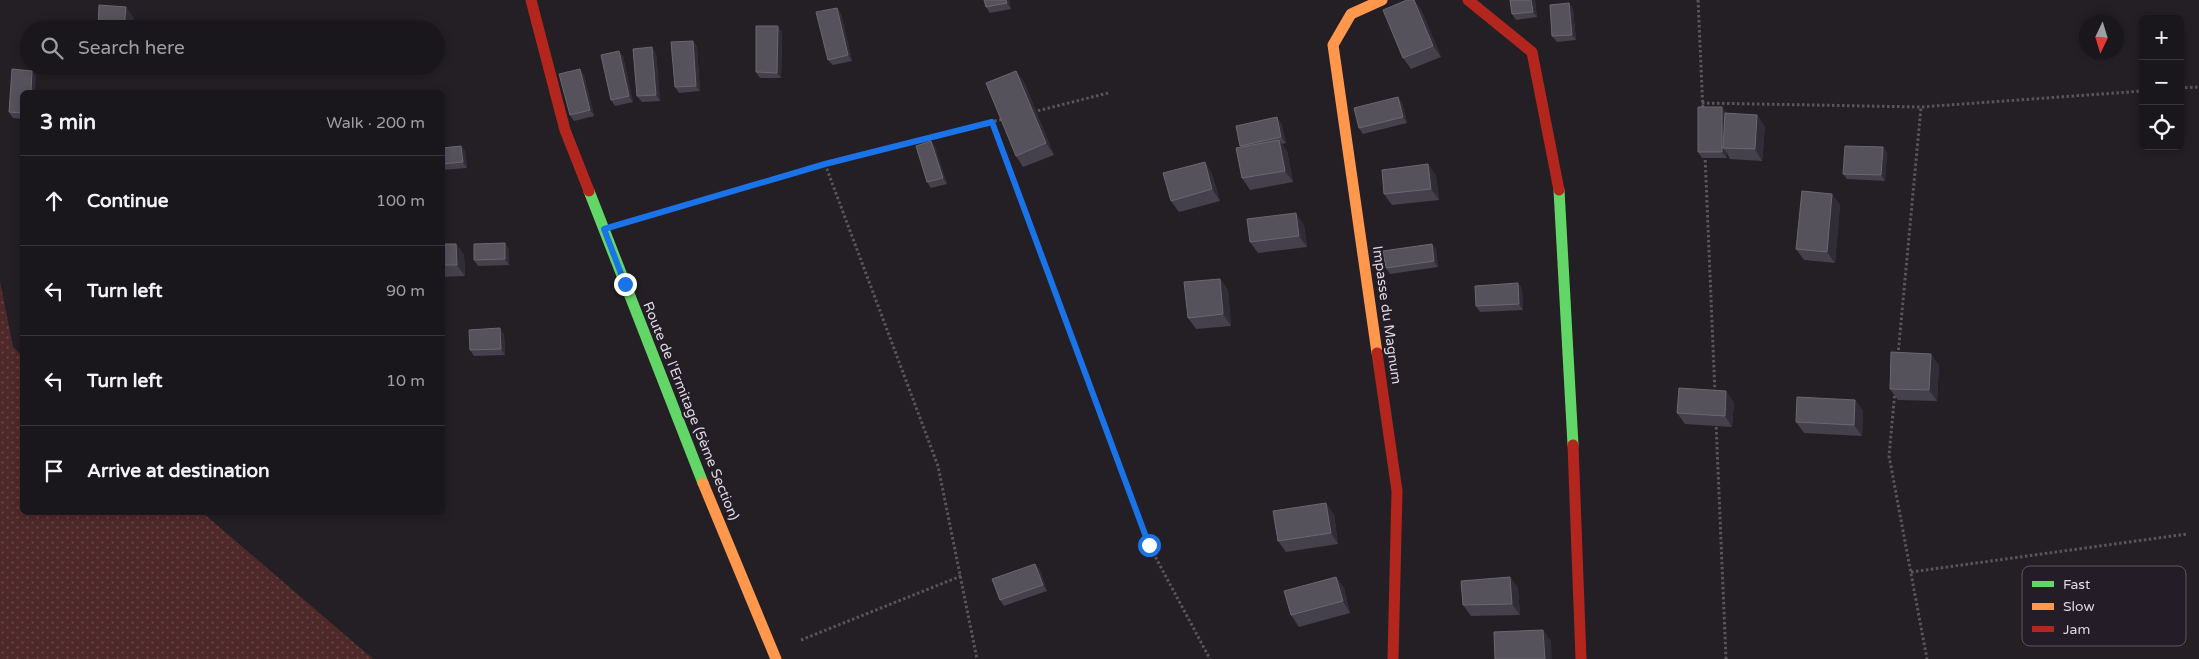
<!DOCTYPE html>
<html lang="en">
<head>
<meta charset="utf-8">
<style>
	body { margin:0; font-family:"Varela Round",sans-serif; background:#272429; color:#f1f3f6 }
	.controls { position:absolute; right:15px; top:15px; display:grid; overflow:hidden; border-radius:8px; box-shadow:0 2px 8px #0003 }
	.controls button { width:45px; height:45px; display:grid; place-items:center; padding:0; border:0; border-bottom:1px solid #38363b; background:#1a171c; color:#f1f3f6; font:25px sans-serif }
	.compass { position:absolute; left:2079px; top:15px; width:45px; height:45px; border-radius:50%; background:#1a171c; box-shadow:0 2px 8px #0003; rotate:184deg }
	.stop { position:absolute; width:15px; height:15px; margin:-11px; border:4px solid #1a73e8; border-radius:50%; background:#fff }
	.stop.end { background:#1a73e8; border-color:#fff; box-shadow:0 1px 5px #0008 }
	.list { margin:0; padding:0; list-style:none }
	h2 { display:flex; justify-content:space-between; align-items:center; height:65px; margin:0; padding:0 20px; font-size:21px }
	h2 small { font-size:16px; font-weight:400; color:#9f9fa3 }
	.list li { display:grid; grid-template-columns:32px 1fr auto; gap:15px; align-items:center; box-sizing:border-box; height:90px; padding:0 20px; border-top:1px solid #38363b }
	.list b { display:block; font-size:19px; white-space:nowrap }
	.list em { font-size:16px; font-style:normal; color:#9f9fa3 }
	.icon { flex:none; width:28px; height:28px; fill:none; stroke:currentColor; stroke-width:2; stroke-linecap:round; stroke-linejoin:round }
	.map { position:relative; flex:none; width:2199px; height:659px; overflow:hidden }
	.search { position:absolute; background:#1a171c; box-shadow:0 2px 8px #0003; left:20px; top:20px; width:425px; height:55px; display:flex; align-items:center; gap:12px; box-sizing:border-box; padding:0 18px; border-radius:28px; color:#9f9fa3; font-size:19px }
	.panel { position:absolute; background:#1a171c; box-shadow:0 2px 8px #0003; left:20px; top:90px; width:425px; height:425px; border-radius:8px }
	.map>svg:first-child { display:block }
	.grass { fill:url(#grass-dots) }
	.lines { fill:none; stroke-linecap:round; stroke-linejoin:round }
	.path { stroke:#595558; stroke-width:3; stroke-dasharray:2.5 2.5; stroke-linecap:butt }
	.fast { stroke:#63d668; stroke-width:11 }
	.slow { stroke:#ff974d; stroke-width:11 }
	.jam { stroke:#b3261e; stroke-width:11 }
	.wall { fill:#44414c }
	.shaded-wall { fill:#302d36 }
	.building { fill:#55525c; stroke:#6a6770 }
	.route { stroke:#1a73e8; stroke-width:6 }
	.labels { text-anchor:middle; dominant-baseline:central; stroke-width:4.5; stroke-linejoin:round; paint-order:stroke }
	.street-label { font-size:14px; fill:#ddd8df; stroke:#241d27 }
	.key { fill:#241d27; stroke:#5c555e; stroke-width:1 }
	.key-label { font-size:14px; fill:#ddd8df }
</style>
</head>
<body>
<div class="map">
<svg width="2199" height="659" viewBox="0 0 2199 659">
	<defs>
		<pattern id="grass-dots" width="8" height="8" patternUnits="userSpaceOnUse" patternTransform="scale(1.25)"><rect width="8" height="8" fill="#4f2929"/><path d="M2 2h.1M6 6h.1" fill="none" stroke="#684748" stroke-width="1.8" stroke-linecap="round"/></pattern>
	</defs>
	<rect width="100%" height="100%" fill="#231f25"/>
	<path class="grass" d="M0,281L13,347L22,356V512L203,513L373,659H0Z"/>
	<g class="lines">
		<path class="path" d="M1698,0L1703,111
			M2180,88L2199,87
			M1702,103L1921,107
			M1033,112L1108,93
			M992,122L1149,545L1210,659
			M1705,155L1715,394
			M825,164L938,466L977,659
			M633,221L825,164L1003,119
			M1898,355L1921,107L2143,91
			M1895,391L1889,456L1927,659
			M1716,422L1726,659
			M1911,572L2187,534
			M801,640L961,576"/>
		<path class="fast" d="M1559,190L1573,445
			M589,191L703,483"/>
		<path class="slow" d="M1377,353L1333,45L1351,14L1382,0
			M703,483L776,659"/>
		<path class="jam" d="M531,0L565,130L589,191
			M1468,0L1532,52L1559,190
			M1377,353L1397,491L1393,659
			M1573,445L1581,659"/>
	</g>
	<path class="wall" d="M1009,0L1011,9L990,13L986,7Z
		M1535,0L1537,17L1516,20L1512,14Z
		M1569,3L1573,9L1576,40L1557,42L1552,36Z
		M837,8L841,14L852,61L833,65L828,60Z
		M1421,9L1441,57L1411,69L1403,58Z
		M782,32L781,78H760L756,72Z
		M693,41L697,47L700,91L679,93L675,87Z
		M656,53L660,101L642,102L637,96Z
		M623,56L633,102L615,106L611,100Z
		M32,71L36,77L22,92V119L13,118L9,112Z
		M1016,71L1024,82L1054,155L1023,167L1016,156Z
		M584,75L594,116L574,121L570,115Z
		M1398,97L1402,103L1407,123L1363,134L1359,128Z
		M1722,107L1726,114L1765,126L1762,161L1730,159L1727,153V158H1702L1698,152Z
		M1281,123L1286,143L1282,144L1287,151L1293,182L1250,190L1242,178L1241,147L1240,146Z
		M931,141L935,147L947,184L931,188L927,182Z
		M461,146L465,151L467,168L442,170V148Z
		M1883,147L1887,153L1885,181L1847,179L1843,174Z
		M1205,162L1212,174L1220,201L1179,212L1171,201Z
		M1428,164L1436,176L1439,200L1392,205L1384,194Z
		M1832,194L1840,205L1835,263L1804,260L1796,249Z
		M1304,225L1307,247L1258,253L1250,242Z
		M442,244H456L464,255L465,276L442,277Z
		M1432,244L1436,249L1438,267L1390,274L1386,268Z
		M509,249V265L478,266L474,260Z
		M1220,279L1228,290L1231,326L1196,329L1188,318Z
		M1518,283L1522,289L1523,310L1480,312L1476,306Z
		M504,334L505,355L474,356L470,350Z
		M1939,365L1937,401L1898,400L1890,389Z
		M1855,400L1863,411L1862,436L1804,433L1796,422Z
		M1734,402L1732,427L1685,424L1677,413Z
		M1334,514L1338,544L1286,552L1278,541Z
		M1035,564L1040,570L1047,591L1004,606L1000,600Z
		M1336,577L1344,588L1350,613L1299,627L1291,615Z
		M1510,577L1518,588L1520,615L1471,616L1463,605Z"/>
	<path class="shaded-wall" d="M1006,0H1009L1011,9L1007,3Z
		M1414,0L1421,9L1441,57L1433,46Z
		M1531,0H1535L1537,17L1533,12Z
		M1569,3L1573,9L1576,40L1572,35Z
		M126,7L134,18L133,29H124Z
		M837,8L841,14L852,61L848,55Z
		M778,26L782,32L781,78L777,73Z
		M693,41L697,47L700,91L696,86Z
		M652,47L656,53L660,101L656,95Z
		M619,51L623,56L633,102L629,96Z
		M580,69L584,75L594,116L590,110Z
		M32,71L36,77L35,92H31Z
		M1016,71L1024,82L1054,155L1046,143Z
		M1398,97L1402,103L1407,123L1403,117Z
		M1722,107L1726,113L1727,148H1723L1727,153V158L1722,152Z
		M1757,115L1765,126L1762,161L1755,149Z
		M1277,117L1281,123L1286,143L1281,137Z
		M1279,140L1287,151L1293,182L1285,171Z
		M931,141L935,147L947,184L943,178Z
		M461,146L465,151L467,168L463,162Z
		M1883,147L1887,153L1885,181L1881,175Z
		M1205,162L1212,174L1220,201L1212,189Z
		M1428,164L1436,176L1439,200L1431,189Z
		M1832,194L1840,205L1835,263L1827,252Z
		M1296,213L1304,225L1307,247L1299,236Z
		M505,243L509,249V265L505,259Z
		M456,244L464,255L465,276L457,265Z
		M1432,244L1436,249L1438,267L1434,261Z
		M1220,279L1228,290L1231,326L1223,314Z
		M1518,283L1522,289L1523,310L1519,304Z
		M500,328L504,334L505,355L501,349Z
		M1931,354L1939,365L1937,401L1929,390Z
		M1726,391L1734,402L1732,427L1725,416Z
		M1855,400L1863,411L1862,436L1854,425Z
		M1326,503L1334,514L1338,544L1331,533Z
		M1035,564L1040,570L1047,591L1043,585Z
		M1336,577L1344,588L1350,613L1343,601Z
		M1510,577L1518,588L1520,615L1512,604Z
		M1543,630L1551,641L1552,659H1545Z"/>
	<path class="building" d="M984,0H1006L1007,3L986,7Z
		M1407,0H1414L1433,46L1403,58L1383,10Z
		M1510,0H1531L1533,12L1512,14Z
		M1569,3L1572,35L1552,36L1550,5Z
		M99,5L126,7L124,29H98Z
		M837,8L848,55L828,60L816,12Z
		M756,26H778L777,73L756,72Z
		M693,41L696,86L675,87L671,42Z
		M652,47L656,95L637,96L633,49Z
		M619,51L629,96L611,100L601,55Z
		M12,69L32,71L31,92H22V113L9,112Z
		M580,69L590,110L570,115L559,74Z
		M1016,71L1046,143L1016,156L986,83Z
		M1398,97L1403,117L1359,128L1354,108Z
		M1698,107H1722V152H1698Z
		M1725,113L1757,115L1755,149L1723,148Z
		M1277,117L1281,137L1240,146L1236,126Z
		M1279,140L1285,171L1242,178L1236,148Z
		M931,141L943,178L927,182L916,146Z
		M461,146L463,162L442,164V148Z
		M1845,146L1883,147L1881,175L1843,174Z
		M1205,162L1212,189L1171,201L1163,173Z
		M1428,164L1431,189L1384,194L1382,170Z
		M1802,191L1832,194L1827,252L1796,249Z
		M1296,213L1299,236L1250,242L1247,219Z
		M505,243V259L474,260V244Z
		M442,244H456L457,265H442Z
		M1432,244L1434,261L1386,268L1383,251Z
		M1220,279L1223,314L1188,318L1184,282Z
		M1518,283L1519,304L1476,306L1475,286Z
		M500,328L501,349L470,350L469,330Z
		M1891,352L1931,354L1929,390L1890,389Z
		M1679,388L1726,391L1725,416L1677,413Z
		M1797,397L1855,400L1854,425L1796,422Z
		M1326,503L1331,533L1278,541L1273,511Z
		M1035,564L1043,585L1000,600L992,579Z
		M1336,577L1343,601L1291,615L1284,591Z
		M1510,577L1512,604L1463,605L1461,581Z
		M1543,630L1545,659H1495L1494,632Z"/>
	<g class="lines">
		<path class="route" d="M625,284L604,229L825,164L992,122L1149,545"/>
	</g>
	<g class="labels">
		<g class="street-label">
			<text transform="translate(1387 315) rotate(82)">Impasse du Magnum</text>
			<text transform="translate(691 411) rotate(68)">Route de l'Ermitage (5ème Section)</text>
		</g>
	</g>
	<rect x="2022" y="566" width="164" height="80" rx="8" class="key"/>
	<rect x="2032" y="581" width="22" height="6" fill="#63d668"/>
	<rect x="2032" y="603" width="22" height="7" fill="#ff974d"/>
	<rect x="2032" y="626" width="22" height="6" fill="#b3261e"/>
	<g class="key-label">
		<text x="2063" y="589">Fast</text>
		<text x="2063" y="611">Slow</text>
		<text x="2063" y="634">Jam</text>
	</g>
</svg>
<div class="controls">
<button>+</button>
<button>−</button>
<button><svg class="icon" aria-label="locate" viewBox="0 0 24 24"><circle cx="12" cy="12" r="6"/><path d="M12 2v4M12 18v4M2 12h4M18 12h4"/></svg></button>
</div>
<svg class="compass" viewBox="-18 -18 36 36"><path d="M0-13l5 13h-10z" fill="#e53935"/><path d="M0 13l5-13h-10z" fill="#9f9fa3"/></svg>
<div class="stop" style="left:1149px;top:545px"></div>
<div class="stop end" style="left:625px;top:284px"></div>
<div class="search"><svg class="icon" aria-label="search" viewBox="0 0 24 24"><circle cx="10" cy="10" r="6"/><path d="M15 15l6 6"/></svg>Search here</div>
<section class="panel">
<h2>3 min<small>Walk · 200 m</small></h2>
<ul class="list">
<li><svg class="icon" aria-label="ahead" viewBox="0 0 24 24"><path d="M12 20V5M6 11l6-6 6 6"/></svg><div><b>Continue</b></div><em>100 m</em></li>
<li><svg class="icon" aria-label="left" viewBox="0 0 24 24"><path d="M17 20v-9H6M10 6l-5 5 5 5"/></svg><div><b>Turn left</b></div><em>90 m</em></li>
<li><svg class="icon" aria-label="left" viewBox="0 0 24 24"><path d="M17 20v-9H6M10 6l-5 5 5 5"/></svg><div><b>Turn left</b></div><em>10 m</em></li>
<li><svg class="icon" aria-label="arrive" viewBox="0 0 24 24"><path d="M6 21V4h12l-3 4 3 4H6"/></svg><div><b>Arrive at destination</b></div></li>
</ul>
</section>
</div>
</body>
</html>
